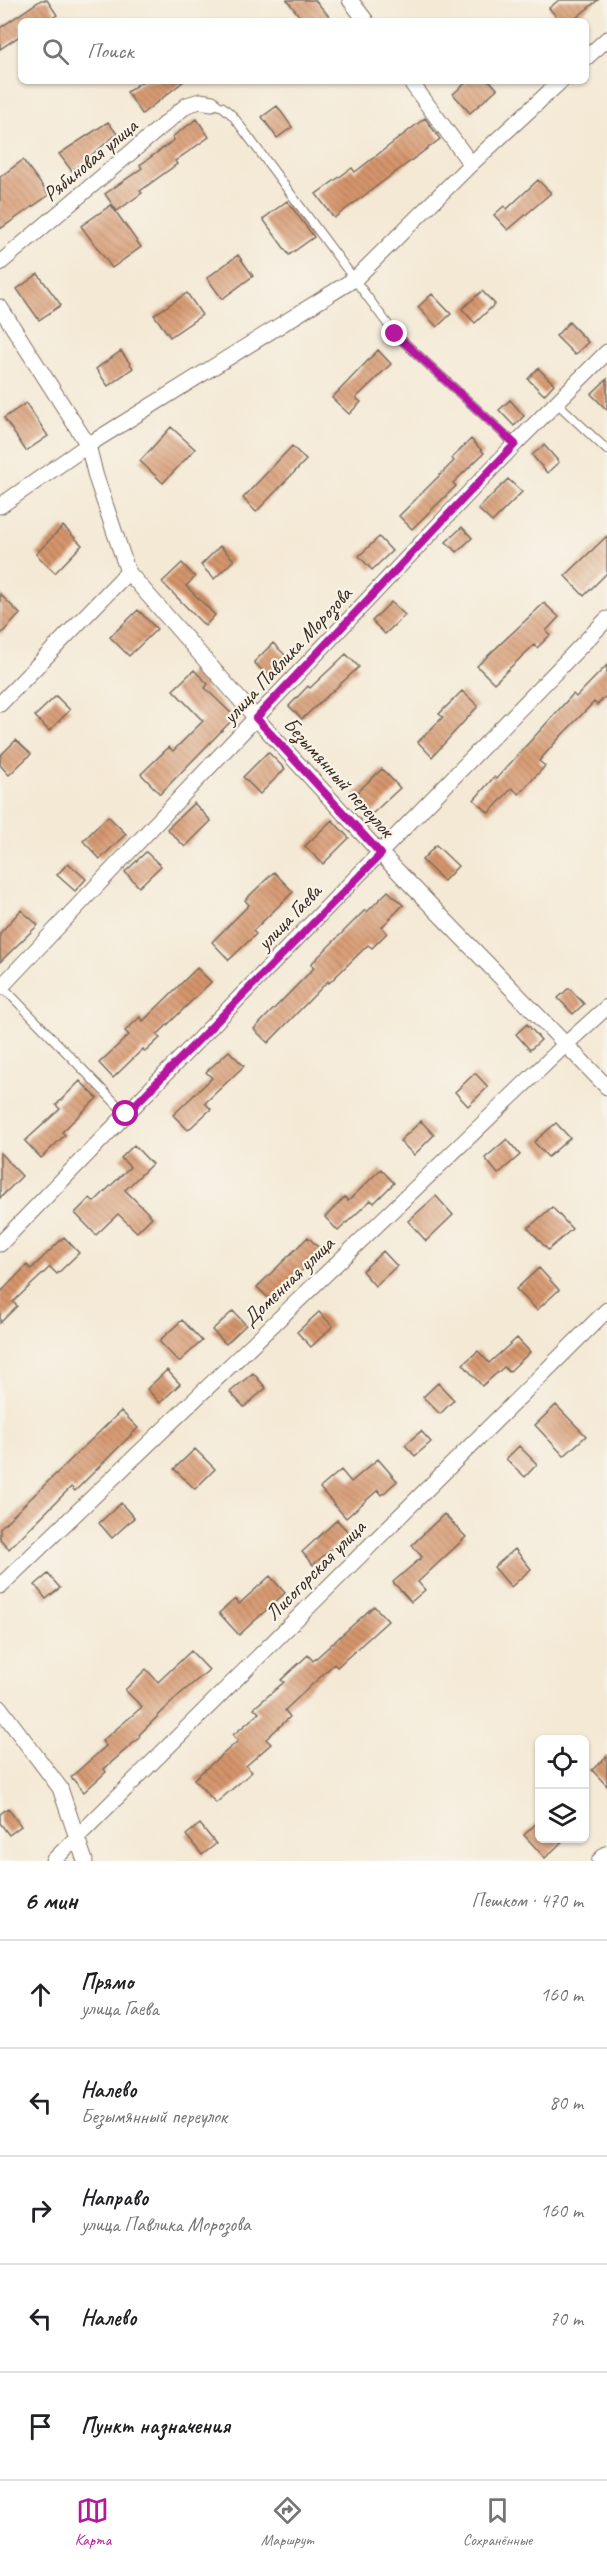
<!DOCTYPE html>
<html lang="ru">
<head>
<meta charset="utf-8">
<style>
	body { margin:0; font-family:Caveat,sans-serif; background:#f6f6f6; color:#202124 }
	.controls { position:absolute; right:18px; bottom:18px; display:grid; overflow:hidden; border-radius:9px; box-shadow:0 2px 4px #0004 }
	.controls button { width:54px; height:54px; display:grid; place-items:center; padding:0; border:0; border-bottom:2px solid #e0e0e0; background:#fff; color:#202124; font:30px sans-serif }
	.stop { position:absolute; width:18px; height:18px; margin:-14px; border:4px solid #b5179e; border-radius:50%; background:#fff }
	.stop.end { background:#b5179e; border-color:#fff; box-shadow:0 2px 6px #0008 }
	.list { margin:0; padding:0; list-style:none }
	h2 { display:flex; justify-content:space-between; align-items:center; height:78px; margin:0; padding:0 24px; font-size:26px }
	h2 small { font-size:20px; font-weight:400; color:#757577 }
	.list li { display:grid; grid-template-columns:39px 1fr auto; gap:18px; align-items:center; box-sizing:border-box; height:108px; padding:0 24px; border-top:2px solid #e0e0e0 }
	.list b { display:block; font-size:22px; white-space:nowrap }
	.list p { margin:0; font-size:20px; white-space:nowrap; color:#757577 }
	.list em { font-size:20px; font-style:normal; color:#757577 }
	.icon { flex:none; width:33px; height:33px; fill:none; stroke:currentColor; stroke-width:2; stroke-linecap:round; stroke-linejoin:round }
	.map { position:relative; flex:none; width:607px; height:1861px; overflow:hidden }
	.search { position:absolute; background:#fff; box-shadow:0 2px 4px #0004; left:18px; right:18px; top:18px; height:66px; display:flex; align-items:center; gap:15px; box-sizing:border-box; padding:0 21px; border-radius:9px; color:#757577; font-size:22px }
	.sheet { height:618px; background:#fff }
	nav { display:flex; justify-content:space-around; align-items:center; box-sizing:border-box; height:84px; border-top:2px solid #e0e0e0; background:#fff; font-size:16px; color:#757577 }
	nav a { display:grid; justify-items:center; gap:3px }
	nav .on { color:#b5179e }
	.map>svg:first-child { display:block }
	.building { fill:url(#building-back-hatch) }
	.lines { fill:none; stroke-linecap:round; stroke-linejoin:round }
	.service-casing { stroke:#7c6d5e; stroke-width:10 }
	.minor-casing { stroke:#7c6d5e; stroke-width:17 }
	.tertiary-casing { stroke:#7c6d5e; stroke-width:20 }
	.service { stroke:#fff; stroke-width:8 }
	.minor { stroke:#fff; stroke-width:15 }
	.tertiary { stroke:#fff; stroke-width:18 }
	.route { stroke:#b5179e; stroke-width:8 }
	.labels { text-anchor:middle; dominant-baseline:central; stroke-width:4.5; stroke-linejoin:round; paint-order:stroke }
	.street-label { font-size:21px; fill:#3b2a1e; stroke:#f7f3e8 }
</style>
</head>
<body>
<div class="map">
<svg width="607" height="1861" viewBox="0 0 607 1861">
	<defs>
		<pattern id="building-back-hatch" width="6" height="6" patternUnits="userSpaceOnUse" patternTransform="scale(1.5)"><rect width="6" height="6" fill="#d6956c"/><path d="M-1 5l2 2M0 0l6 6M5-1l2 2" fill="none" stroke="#af7a58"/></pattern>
	</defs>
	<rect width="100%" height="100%" fill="#f7f3e8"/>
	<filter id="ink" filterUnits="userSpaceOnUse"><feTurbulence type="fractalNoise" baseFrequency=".0167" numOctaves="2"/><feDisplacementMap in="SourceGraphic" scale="12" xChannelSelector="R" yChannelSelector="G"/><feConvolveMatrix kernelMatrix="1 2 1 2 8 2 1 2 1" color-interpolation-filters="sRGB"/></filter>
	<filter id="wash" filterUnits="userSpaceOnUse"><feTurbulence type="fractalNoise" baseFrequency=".008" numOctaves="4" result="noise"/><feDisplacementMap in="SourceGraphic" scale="24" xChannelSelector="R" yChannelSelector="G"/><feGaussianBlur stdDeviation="1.35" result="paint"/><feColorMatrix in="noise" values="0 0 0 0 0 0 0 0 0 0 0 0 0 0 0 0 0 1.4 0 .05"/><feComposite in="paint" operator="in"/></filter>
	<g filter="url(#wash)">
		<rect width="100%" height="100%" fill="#f4e9d5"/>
		<g id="blocks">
			<path class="building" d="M41,0H47L57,15L48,21H21V35L0,49V28Z
				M287,0H315L333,21H303Z
				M559,0H598L572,21H560L549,8Z
				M143,81H184L142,114L127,92Z
				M468,81H490L497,89L470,113L453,94Z
				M277,106L292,127L277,138L262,117Z
				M425,118L440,139L334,218L316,194L352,168L355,172Z
				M197,119L209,137L175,161L177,164L140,191L142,193L117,211L105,194L142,168L140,165L174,140L172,137Z
				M108,122L117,134L72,171L59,154Z
				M23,160L49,195L0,229V177Z
				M538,180L551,193L508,230L494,215L504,206L507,209Z
				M287,201L314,237L289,255L263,219Z
				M111,205L141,247L112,268L81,226Z
				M238,255L253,276L222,299L207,278Z
				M38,274L61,305L39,320L17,289Z
				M482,291L495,304L475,323L462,309Z
				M187,293L202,315L170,337L154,315Z
				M432,294L451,314L437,327L418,307Z
				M569,322L588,342L575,355L556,336Z
				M378,350L391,364L356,398L361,402L349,414L332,398Z
				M121,351L133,368L108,386L96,369Z
				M538,368L554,384L544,395L528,379Z
				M607,379V410L591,394Z
				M510,400L524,416L514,426L499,410Z
				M26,403L48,436L26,451L4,418Z
				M171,427L195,449L163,483L140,461Z
				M471,439L484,453L453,483L456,486L412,529L399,516L454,461L452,458Z
				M544,445L559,462L547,473L532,455Z
				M292,446L306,460L256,512L243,498Z
				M508,479L522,492L492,522L478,509Z
				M63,526L82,545L55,573L36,554Z
				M462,527L472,538L457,552L446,542Z
				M607,536V573L584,596L565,576Z
				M379,537L392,551L372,570L359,556Z
				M220,546L234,560L214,579L201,565Z
				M182,563L195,577L186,586L215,615L205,626L162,582Z
				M0,594L20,614L0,635Z
				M391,602L405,615L385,634L372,621Z
				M544,603L559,617L546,631L550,635L537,648L534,645L494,683L477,666Z
				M138,610L157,629L129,656L110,637Z
				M273,643L287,657L267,676L254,662Z
				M346,654L359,667L302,719L289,706L308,686L310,688Z
				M607,665V695L597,705L594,702L561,736L539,761L545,766L519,794L512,788L489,813L474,800L494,777L496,779L573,694L576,697Z
				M194,670L208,684L205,688L235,717L160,794L141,774L169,747L173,751L203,721L173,690Z
				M462,691L478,706L432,757L418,742L443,717L439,714Z
				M56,696L70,710L49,731L35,716Z
				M16,740L31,754L9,775L0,765V756Z
				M268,752L285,769L260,794L243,777Z
				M382,769L400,788L372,814L354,795Z
				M194,803L211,821L185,847L167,829Z
				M108,816L126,834L100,859L83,841Z
				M332,820L349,838L323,864L305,846Z
				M436,845L458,866L444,881L422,860Z
				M146,852L161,866L139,887L125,872Z
				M68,863L86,879L75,891L57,875Z
				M274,872L293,892L253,931L256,934L229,960L212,942L249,905L245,900Z
				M388,891L403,905L382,927L387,933L372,948L368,945L329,983L328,981L268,1043L254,1029L314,968L311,964L365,910L367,912Z
				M21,910L38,925L0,962V933Z
				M197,968L211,982L157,1035L160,1038L145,1052L143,1049L113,1078L99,1063L129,1035L125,1031L140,1017L143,1021Z
				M569,988L584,1004L573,1014L558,998Z
				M527,1024L541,1040L530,1050L516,1034Z
				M229,1051L244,1066L205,1103L211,1109L188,1130L173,1115L212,1078L206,1072Z
				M475,1073L488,1087L468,1106L455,1092Z
				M80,1081L97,1098L62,1132L65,1135L41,1158L25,1141L60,1109L56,1105Z
				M421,1121L434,1135L414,1155L400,1141Z
				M556,1123L570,1138L548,1157L534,1142Z
				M507,1139L520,1155L498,1174L485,1158Z
				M134,1145L152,1164L125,1190L152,1217L137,1232L118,1214L96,1235L75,1213L90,1198L94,1202L130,1167L121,1158Z
				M0,1153L22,1176L0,1198Z
				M381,1169L394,1183L374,1203L371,1200L338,1231L325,1217L345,1197L348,1201Z
				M436,1196L453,1215L426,1241L408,1221Z
				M552,1207L572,1229L548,1250L528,1228Z
				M64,1237L79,1253L57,1274L50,1267L13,1302L17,1306L0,1323V1289L2,1291L27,1265L31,1269Z
				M308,1237L322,1251L271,1301L257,1287Z
				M383,1251L397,1266L375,1286L362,1271Z
				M539,1268L559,1290L537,1310L516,1289Z
				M233,1311L246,1325L226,1344L212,1330Z
				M319,1312L333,1326L311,1347L297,1332Z
				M182,1320L202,1341L179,1362L159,1341Z
				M517,1338L530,1352L509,1372L504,1367L482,1386L463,1364L478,1351L489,1363Z
				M167,1370L180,1384L160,1403L147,1389Z
				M253,1373L266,1388L244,1407L230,1392Z
				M438,1383L454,1400L440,1414L423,1397Z
				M556,1405L586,1436L564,1456L535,1425Z
				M121,1411L138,1428L75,1491L71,1487L9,1549L0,1539V1528Z
				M421,1431L431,1442L415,1456L405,1445Z
				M519,1446L537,1464L525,1477L506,1459Z
				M195,1449L215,1469L195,1489L174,1469Z
				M378,1459L397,1481L382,1495L378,1490L346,1518L320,1488L341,1470L351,1482Z
				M121,1503L134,1518L112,1538L99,1523Z
				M444,1514L466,1537L418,1582L425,1590L411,1602L393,1582L422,1557L412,1545Z
				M337,1520L349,1533L313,1565L302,1552Z
				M515,1549L531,1569L511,1587L494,1567Z
				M48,1574L60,1588L46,1599L35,1585Z
				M270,1576L285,1593L239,1635L219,1613L235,1599L239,1604Z
				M374,1606L388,1621L337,1667L334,1664L285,1710L290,1717L266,1739L271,1744L246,1766L252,1772L216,1803L194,1779L238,1741L233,1735L259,1713L254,1708L284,1682L281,1680L308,1655L313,1661Z
				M191,1651L209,1670L179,1695L139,1735L140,1737L104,1769L106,1772L84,1792L71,1777L106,1746L102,1741L142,1707L125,1690L146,1669L158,1682Z
				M607,1756V1786L592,1770Z
				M8,1808L21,1826L9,1835L0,1823V1814Z
				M540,1820V1839H565L545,1858L524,1835Z
				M200,1824L216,1844L202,1855L186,1835Z"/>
		</g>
	</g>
	<g filter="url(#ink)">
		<use href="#blocks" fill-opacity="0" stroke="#7c6d5e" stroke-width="1.5"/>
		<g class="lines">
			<g class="service-casing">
				<path id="service" d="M212,103L223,107L233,116L395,334L515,444
					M557,403L607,450
					M2,986L126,1114"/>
			</g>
			<g class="minor-casing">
				<path id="minor" d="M350,0L366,21
					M586,58L607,39
					M410,81L471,164
					M0,263L187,105L200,101L212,103
					M0,307L88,445L96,477L128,572L256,718L381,854L607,1087
					M0,506L88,445L356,278L471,164L561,81
					M0,704L128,572
					M0,988L515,444L607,352
					M0,1244L607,619
					M0,1586L566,1044L607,1007
					M0,1708L60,1788L85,1861
					M53,1861L607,1310"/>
			</g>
			<g class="tertiary-casing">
				<path id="tertiary" d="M601,1861L607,1855"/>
			</g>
			<use href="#service" class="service"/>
			<use href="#minor" class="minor"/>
			<use href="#tertiary" class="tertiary"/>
		</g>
	</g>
	<g class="lines" filter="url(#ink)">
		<path class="route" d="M126,1114L381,854L256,718L515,444L395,334"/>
	</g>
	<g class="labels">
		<g class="street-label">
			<text transform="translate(90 160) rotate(-40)">Рябиновая улица</text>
			<text transform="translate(287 655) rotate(-47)">улица Павлика Морозова</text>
			<text transform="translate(339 777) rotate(48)">Безымянный переулок</text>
			<text transform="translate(289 917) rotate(-46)">улица Гаева</text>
			<text transform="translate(288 1281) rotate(-44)">Доменная улица</text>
			<text transform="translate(315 1570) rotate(-45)">Лисогорская улица</text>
		</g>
	</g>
</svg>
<div class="controls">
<button><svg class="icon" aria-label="locate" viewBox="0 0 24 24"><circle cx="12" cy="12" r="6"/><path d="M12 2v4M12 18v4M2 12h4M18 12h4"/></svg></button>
<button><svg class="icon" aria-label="layers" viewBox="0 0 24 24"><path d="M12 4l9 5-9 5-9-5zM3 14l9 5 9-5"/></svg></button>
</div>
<div class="stop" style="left:126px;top:1114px"></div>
<div class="stop end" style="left:395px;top:334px"></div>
<div class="search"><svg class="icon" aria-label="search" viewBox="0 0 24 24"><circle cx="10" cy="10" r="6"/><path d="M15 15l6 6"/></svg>Поиск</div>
</div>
<section class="sheet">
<h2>6 мин<small>Пешком · 470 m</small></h2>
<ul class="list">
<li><svg class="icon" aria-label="ahead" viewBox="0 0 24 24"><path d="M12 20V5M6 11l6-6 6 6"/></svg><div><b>Прямо</b><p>улица Гаева</p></div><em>160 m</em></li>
<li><svg class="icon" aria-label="left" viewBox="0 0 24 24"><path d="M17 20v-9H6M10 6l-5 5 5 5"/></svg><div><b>Налево</b><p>Безымянный переулок</p></div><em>80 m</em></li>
<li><svg class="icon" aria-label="right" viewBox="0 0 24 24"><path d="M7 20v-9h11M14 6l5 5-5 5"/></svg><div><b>Направо</b><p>улица Павлика Морозова</p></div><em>160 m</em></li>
<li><svg class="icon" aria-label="left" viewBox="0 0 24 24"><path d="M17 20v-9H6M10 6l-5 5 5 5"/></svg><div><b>Налево</b></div><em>70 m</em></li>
<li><svg class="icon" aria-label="arrive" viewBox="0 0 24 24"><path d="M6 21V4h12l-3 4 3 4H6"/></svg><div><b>Пункт назначения</b></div></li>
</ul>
</section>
<nav>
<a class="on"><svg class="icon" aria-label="map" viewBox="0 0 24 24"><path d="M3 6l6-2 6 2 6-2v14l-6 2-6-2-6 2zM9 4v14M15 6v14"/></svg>Карта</a>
<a><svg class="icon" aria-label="directions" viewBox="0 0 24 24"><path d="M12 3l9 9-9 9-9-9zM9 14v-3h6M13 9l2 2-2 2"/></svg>Маршрут</a>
<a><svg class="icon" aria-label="saved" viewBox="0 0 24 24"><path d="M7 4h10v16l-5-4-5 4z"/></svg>Сохранённые</a>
</nav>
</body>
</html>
